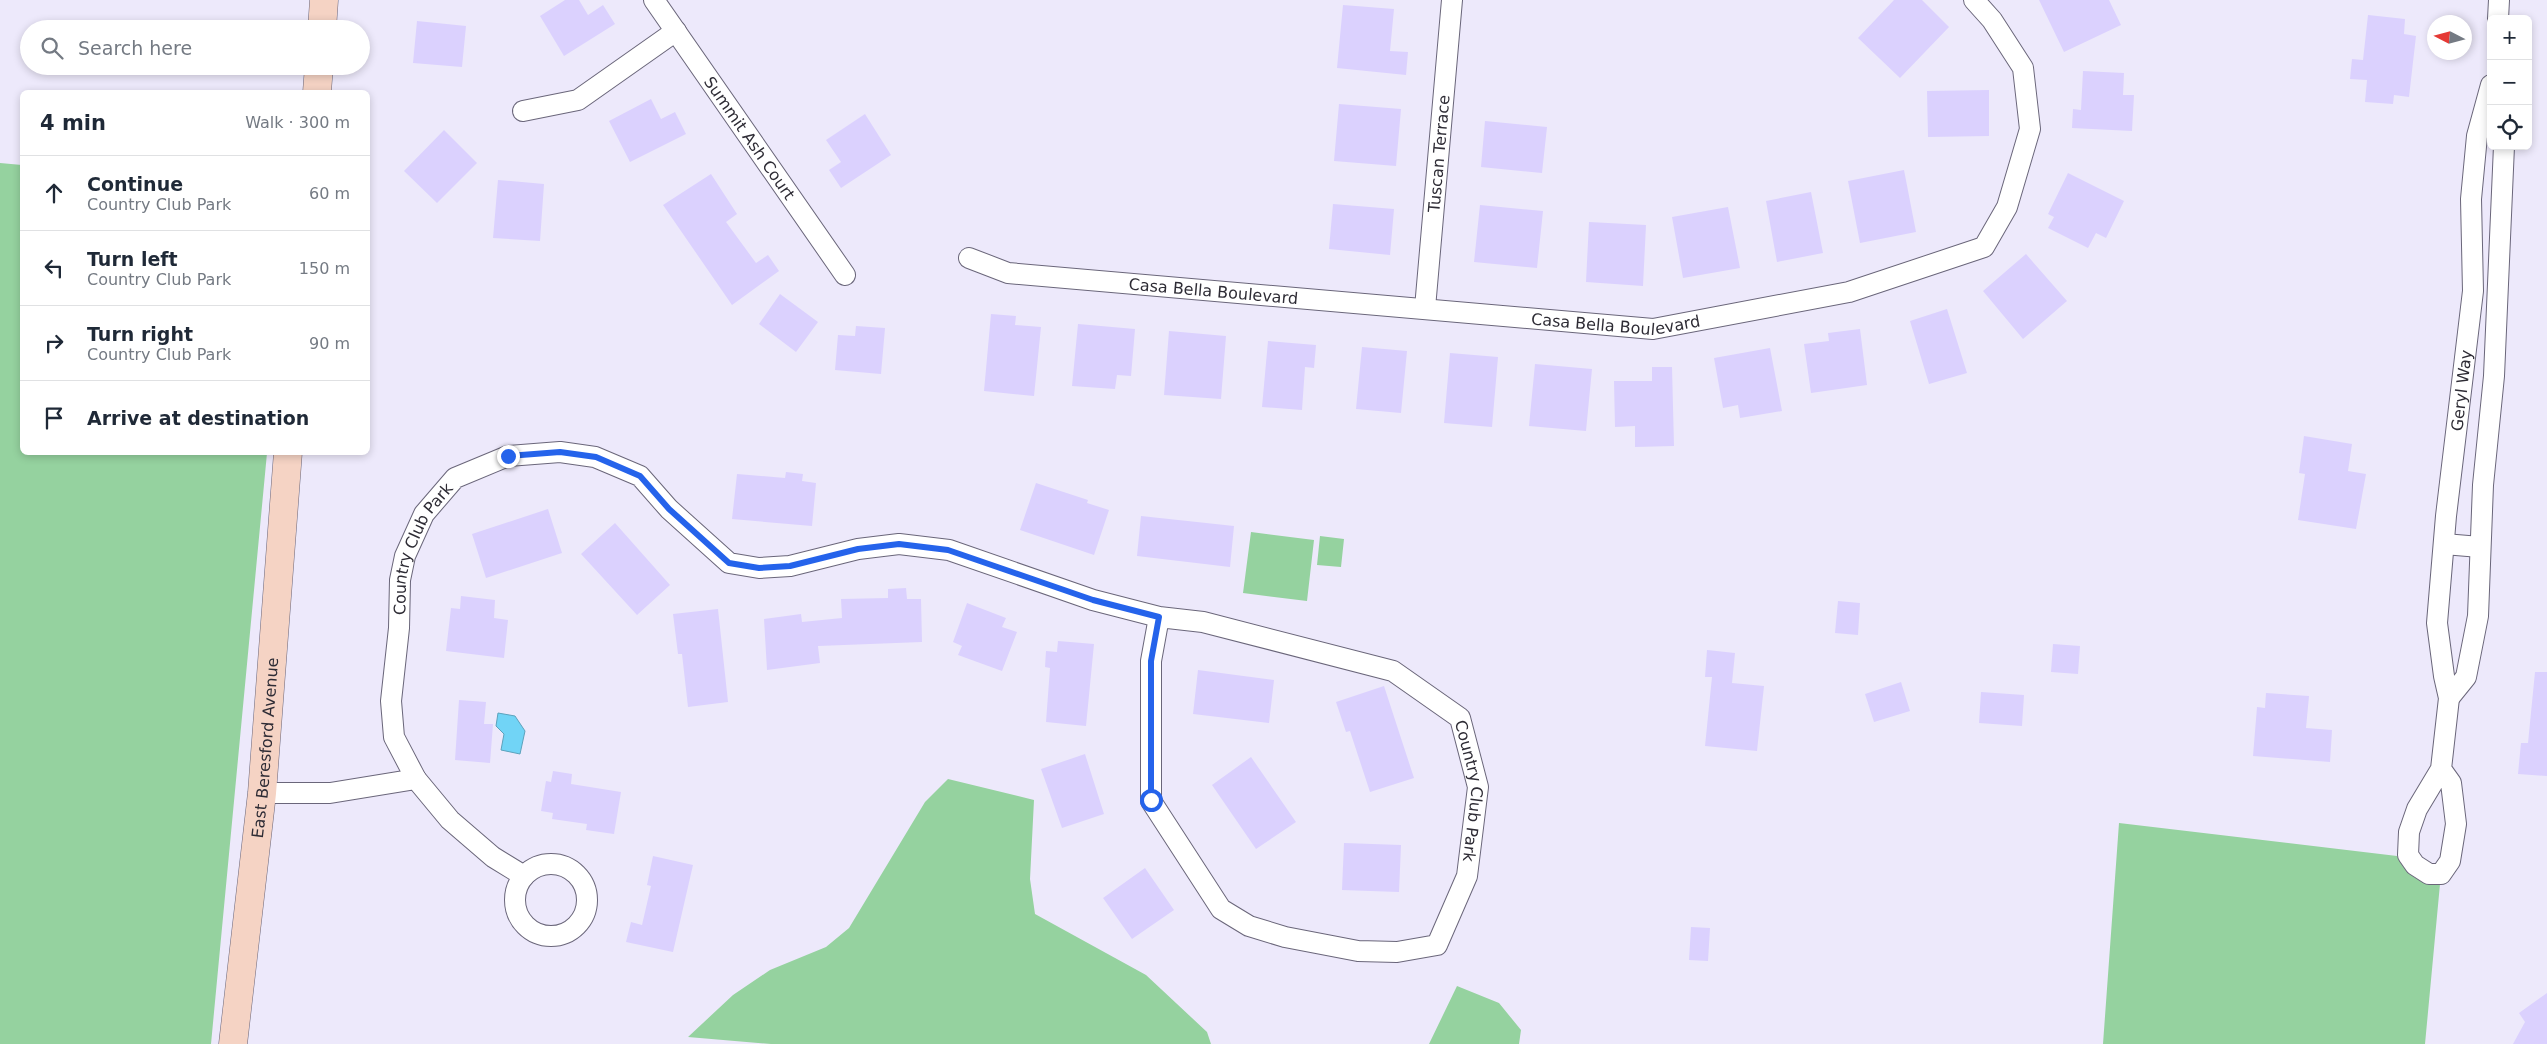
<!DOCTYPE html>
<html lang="en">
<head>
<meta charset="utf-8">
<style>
	body { margin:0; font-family:"DejaVu Sans",sans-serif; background:#f2f2f3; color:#1f2937 }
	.controls { position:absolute; right:15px; top:15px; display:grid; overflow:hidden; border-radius:8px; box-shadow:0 2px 8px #0003 }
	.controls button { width:45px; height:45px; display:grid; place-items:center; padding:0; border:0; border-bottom:1px solid #e0e1e3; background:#fff; color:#1f2937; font:25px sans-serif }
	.compass { position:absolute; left:2427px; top:15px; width:45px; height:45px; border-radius:50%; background:#fff; box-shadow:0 2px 8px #0003; rotate:276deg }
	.stop { position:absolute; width:15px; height:15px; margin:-11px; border:4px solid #2563eb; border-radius:50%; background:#fff }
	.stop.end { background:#2563eb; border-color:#fff; box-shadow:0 1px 5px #0008 }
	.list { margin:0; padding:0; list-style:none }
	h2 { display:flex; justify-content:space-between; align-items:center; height:65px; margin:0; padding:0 20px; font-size:21px }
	h2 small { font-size:16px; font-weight:400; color:#747a83 }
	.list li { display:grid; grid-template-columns:32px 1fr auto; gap:15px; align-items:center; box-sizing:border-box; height:75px; padding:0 20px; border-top:1px solid #e0e1e3 }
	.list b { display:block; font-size:19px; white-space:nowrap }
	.list p { margin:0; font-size:16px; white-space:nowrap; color:#747a83 }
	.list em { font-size:16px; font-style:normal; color:#747a83 }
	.icon { flex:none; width:28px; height:28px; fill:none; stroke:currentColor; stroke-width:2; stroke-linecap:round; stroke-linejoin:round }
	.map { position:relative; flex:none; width:2547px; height:1044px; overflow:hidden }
	.search { position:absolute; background:#fff; box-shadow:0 2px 8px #0003; left:20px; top:20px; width:350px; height:55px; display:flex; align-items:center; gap:12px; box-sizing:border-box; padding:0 18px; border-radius:28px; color:#747a83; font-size:19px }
	.panel { position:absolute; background:#fff; box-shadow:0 2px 8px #0003; left:20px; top:90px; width:350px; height:365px; border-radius:8px }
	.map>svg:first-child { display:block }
	.green { fill:#95d29f }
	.water { fill:#71d4f6; stroke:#5da2bc }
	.building { fill:#dbd1fe }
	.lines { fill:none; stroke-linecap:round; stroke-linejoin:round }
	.street-casing { stroke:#6a667a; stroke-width:22 }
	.secondary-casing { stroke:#6a667a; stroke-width:29 }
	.street { stroke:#fff; stroke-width:20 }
	.secondary { stroke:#f5d3c4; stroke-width:28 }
	.route { stroke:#2563eb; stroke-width:6 }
	.labels { text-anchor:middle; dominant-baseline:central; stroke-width:4.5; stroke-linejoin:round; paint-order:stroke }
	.street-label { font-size:16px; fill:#2e2c35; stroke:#f9f8fd }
</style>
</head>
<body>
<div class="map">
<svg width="2547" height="1044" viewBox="0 0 2547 1044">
	<rect width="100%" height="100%" fill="#ede9fb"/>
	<path class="green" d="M0,163L22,165V452L267,453L211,1044H0Z
		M1251,532L1314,540L1307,601L1243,593Z
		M1320,536L1344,539L1341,567L1317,565Z
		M948,779L1034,800L1030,879L1035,914L1146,975L1207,1032L1211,1044H771L688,1037L733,995L770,970L826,947L849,928L925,802Z
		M2119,823L2397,856C2407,875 2419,884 2440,884L2425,1044H2103Z
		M1457,986L1499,1003L1521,1030L1519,1044H1429Z"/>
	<path class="water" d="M498,713L515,716L525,731L520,754L501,750L504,734L496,726Z"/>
	<path class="building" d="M565,0H579L588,15L603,5L615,24L564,56L540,16Z
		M1894,0H1922L1949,27L1900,78L1858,38Z
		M2039,0H2109L2121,25L2064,52Z
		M1343,5L1394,9L1390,51L1408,52L1406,75L1337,68Z
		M2368,15L2405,19L2404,34L2416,36L2409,97L2394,95L2393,104L2365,102L2367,80L2350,79L2352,59L2363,60Z
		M417,21L466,26L462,67L413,63Z
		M2083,71L2124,73L2123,95H2134L2132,131L2072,128L2073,109L2081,110Z
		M1989,90V136L1928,137L1927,91Z
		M651,99L661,119L675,112L686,134L630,162L609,121Z
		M1339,104L1401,109L1396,166L1334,161Z
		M865,114L891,155L841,188L829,170L841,162L826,140Z
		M1485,121L1547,127L1542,173L1481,167Z
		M444,130L477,163L437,203L404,171Z
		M1904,170L1916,232L1860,243L1848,181Z
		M2068,173L2124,201L2106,238L2096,233L2088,248L2048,228L2054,217L2048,214Z
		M711,174L737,214L726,222L756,263L768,255L779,271L732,305L663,205Z
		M498,180L544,184L540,241L493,238Z
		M1811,192L1823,253L1777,262L1766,201Z
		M1333,204L1394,209L1390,255L1329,249Z
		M1480,205L1543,211L1537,268L1474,262Z
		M1728,207L1740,268L1683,278L1672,217Z
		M1589,222L1646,225L1643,286L1586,282Z
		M2026,254L2067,301L2023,339L1983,291Z
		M780,294L818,322L796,352L759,324Z
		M1947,309L1967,373L1929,384L1910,321Z
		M991,314L1016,316L1015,325L1041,327L1034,396L984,391Z
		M1078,324L1135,329L1131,376L1117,375L1115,389L1072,386Z
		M856,326L885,328L881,374L835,370L838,335L855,336Z
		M1860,329L1867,385L1811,393L1804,344L1829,341L1828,333Z
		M1169,331L1226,336L1221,399L1164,395Z
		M1268,341L1316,345L1314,368L1305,367L1302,410L1262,407Z
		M1362,347L1407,351L1401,413L1356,409Z
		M1770,348L1782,411L1740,418L1738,405L1723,408L1714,358Z
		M1450,353L1498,357L1492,427L1444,423Z
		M1535,364L1592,369L1586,431L1529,426Z
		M1652,367H1672L1674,446L1635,447V426L1615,427L1614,381H1652Z
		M2304,436L2352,444L2348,471L2366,474L2356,529L2298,520L2305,474L2299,473Z
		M786,472L803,474L802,481L816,483L812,526L732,519L737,474L785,478Z
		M1036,483L1088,500L1087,503L1109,510L1094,555L1020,530Z
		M548,509L562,553L486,578L472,534Z
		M1141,516L1234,526L1230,567L1137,556Z
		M615,523L670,585L637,615L581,554Z
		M906,588L907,599H921L922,642L818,646L820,663L767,670L764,619L801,614L802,622L842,618L841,599L888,598V589Z
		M461,596L495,600L494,618L508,620L504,658L446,651L451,608L460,609Z
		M1838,601L1860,603L1858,635L1835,633Z
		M967,603L1006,618L1002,627L1017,632L1002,671L958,655L962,646L953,642Z
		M718,609L728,702L688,707L682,654H678L673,614Z
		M1058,641L1094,644L1086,726L1046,722L1050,668L1045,667L1046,651L1057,652Z
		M2053,644L2080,646L2078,674L2051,672Z
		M1707,650L1735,653L1732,683L1764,686L1757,751L1705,746L1712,677H1705Z
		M1198,670L1274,680L1269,723L1193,714Z
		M2535,672H2547V776L2518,774L2521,743H2528Z
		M1901,682L1910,711L1874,722L1865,694Z
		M1384,686L1414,778L1370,792L1350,731L1346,732L1336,702Z
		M1981,692L2024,695L2022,726L1979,723Z
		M2266,693L2309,696L2306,728L2332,730L2330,762L2253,756L2257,707L2265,708Z
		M459,700L486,702L484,724H493L490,763L455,760Z
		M1085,754L1104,814L1062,828L1041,769Z
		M1251,757L1296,822L1256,849L1212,785Z
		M553,771L572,774L571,784L621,792L614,834L586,830L587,824L552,819L553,813L541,811L546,781L551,782Z
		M1344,843L1401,845L1399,892L1342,890Z
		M653,856L693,865L673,952L626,942L631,922L642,925L651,886L647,885Z
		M1145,868L1174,910L1132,939L1103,898Z
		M1691,927L1710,928L1708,961L1689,960Z
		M2547,993V1044H2513L2525,1022L2519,1013Z"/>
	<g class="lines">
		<g class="street-casing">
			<g id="street">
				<path id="s1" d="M654,0L845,275"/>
				<path d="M2498,19L2499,0"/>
				<path d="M523,111L578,100L676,31"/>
				<path id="s2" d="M969,258L1008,273L1653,329L1849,292L1984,247L2007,207L2030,129L2023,68L1992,20L1974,0"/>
				<path id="s3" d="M1425,308L1452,0"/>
				<path d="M2444,544L2480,547"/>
				<path d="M2449,698L2466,677L2478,616L2483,485L2494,376L2504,146"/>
				<path id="s4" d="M2441,769L2451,783L2456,824L2450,861L2441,874H2429L2415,865L2408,855L2409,832L2417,809L2441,769L2449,698L2444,676L2437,623L2446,516L2473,291L2471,199L2477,136L2491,85"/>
				<path id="s5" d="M416,779L394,737L391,701L399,628L400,580L405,556L424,514L455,478L508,456L560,452L595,457L640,476L669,509L729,563L759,568L790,566L858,549L899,544L949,550L1093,600L1159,617L1203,622L1393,671L1460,718L1478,787L1467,876L1437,945L1397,952L1358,951L1285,937L1249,926L1221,909L1151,801V661L1159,617"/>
				<path d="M262,793H330L416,779L450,820L493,857L524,876"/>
				<circle cx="551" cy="900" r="36"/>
			</g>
		</g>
		<g class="secondary-casing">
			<g id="secondary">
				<path d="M322,29L324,0"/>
				<path d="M317,92L319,66"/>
				<path id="s6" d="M233,1044L262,793L288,452"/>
			</g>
		</g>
		<use href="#street" class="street"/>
		<use href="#secondary" class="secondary"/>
	</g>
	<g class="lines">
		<path class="route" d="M508,456L560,452L596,457L640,476L669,509L729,563L759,568L790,566L858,549L899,544L948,550L1093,600L1159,617L1151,661V800"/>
	</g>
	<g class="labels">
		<g class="street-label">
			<text stroke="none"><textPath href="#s1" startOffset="168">Summit Ash Court</textPath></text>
			<text stroke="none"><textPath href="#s3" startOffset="155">Tuscan Terrace</textPath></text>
			<text stroke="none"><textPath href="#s2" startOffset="248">Casa Bella Boulevard</textPath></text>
			<text stroke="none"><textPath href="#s2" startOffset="652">Casa Bella Boulevard</textPath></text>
			<text stroke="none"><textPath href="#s4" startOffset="628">Geryl Way</textPath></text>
			<text stroke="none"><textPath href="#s5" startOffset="242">Country Club Park</textPath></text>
			<text stroke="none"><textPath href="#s6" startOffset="298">East Beresford Avenue</textPath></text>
			<text stroke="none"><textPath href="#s5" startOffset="1482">Country Club Park</textPath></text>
		</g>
	</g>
</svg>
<div class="controls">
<button>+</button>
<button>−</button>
<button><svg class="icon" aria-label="locate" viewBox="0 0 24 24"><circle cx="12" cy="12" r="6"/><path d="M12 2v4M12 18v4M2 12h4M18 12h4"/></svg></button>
</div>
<svg class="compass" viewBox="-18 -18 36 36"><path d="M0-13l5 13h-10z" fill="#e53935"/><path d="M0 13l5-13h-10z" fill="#747a83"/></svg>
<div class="stop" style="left:1151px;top:800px"></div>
<div class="stop end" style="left:508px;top:456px"></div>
<div class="search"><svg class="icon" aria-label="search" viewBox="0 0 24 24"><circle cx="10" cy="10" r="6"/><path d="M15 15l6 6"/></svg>Search here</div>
<section class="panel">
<h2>4 min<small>Walk · 300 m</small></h2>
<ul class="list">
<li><svg class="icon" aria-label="ahead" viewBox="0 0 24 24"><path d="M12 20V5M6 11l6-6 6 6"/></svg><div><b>Continue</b><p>Country Club Park</p></div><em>60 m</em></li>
<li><svg class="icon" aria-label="left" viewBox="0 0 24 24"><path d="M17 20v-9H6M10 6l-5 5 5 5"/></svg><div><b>Turn left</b><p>Country Club Park</p></div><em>150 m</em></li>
<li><svg class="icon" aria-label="right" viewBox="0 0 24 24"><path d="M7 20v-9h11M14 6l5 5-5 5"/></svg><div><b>Turn right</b><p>Country Club Park</p></div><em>90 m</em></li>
<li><svg class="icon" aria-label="arrive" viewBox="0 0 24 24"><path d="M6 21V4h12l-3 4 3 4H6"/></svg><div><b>Arrive at destination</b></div></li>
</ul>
</section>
</div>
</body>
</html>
